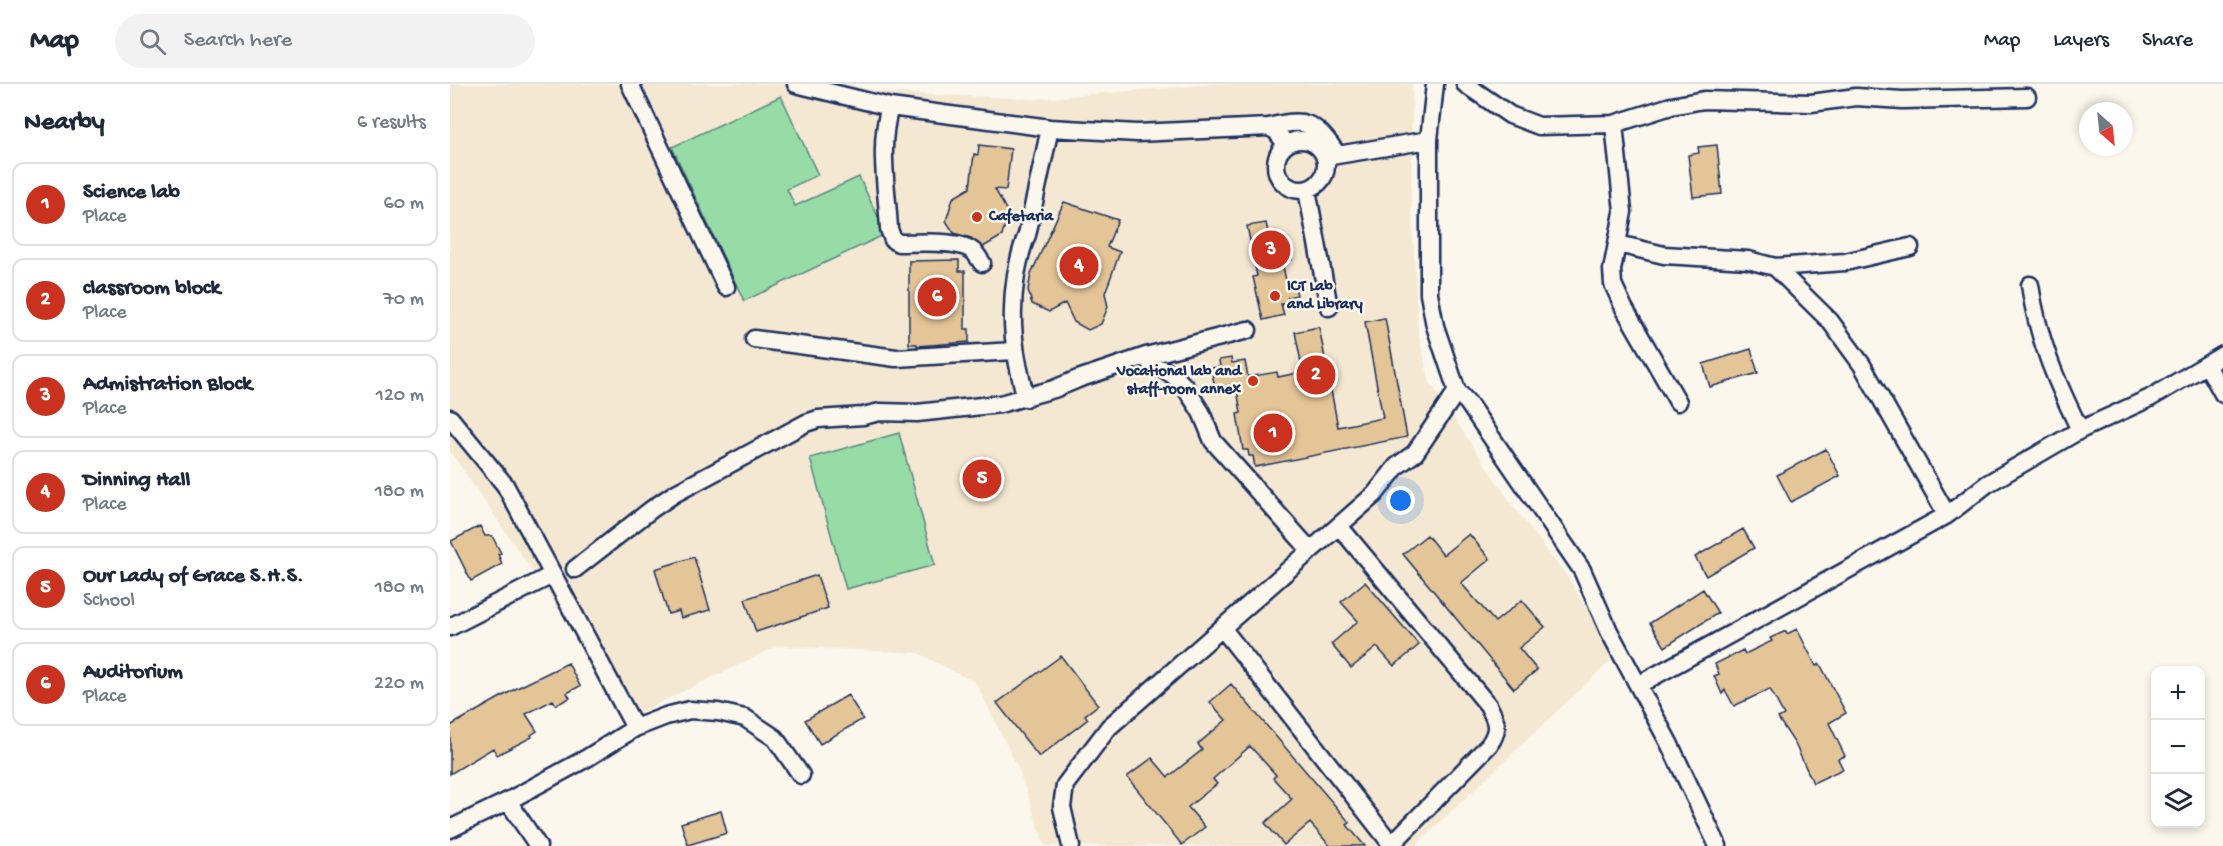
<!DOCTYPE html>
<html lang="en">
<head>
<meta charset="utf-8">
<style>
	body { margin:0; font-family:"Gochi Hand",sans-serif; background:#f2f2f3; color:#1f2937 }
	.controls { position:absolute; right:18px; bottom:18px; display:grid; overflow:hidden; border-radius:12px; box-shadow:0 3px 9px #0003 }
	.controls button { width:54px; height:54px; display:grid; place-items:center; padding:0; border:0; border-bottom:2px solid #e0e1e3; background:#fff; color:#1f2937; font:30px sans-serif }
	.compass { position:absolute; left:1629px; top:18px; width:54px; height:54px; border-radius:50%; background:#fff; box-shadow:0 3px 9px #0003; rotate:153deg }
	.you { position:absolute; left:951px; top:417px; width:21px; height:21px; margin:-15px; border:4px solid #fff; border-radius:50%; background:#1a73e8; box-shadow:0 0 0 9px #1a73e833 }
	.badge { display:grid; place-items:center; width:39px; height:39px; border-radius:50%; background:#c8321e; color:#fff; font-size:20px; font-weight:700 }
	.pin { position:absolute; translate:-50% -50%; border:3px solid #fff; box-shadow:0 2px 6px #0006 }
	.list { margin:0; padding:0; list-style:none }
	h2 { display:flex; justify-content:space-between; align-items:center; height:78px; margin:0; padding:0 24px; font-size:26px }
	h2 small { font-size:20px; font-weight:400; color:#747a83 }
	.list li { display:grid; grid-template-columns:39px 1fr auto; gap:18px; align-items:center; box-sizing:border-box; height:84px; margin:0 12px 12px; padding:0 12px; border:2px solid #e0e1e3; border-radius:12px }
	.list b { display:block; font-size:22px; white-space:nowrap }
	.list p { margin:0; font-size:20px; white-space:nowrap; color:#747a83 }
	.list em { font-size:20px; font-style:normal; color:#747a83 }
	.icon { flex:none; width:33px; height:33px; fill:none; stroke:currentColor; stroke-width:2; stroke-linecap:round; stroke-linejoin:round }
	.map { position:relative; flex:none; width:1773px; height:762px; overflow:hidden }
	header { display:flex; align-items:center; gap:36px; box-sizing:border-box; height:84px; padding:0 30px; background:#fff; border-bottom:2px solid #e0e1e3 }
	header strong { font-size:28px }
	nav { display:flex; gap:33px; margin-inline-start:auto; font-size:21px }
	.search { width:420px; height:54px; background:#f2f2f3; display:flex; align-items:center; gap:15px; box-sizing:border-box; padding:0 21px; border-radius:33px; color:#747a83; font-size:22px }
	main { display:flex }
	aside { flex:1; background:#fff }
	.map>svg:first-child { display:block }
	.built { fill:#f4e8d2 }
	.grass { fill:#97dba6; stroke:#598582; stroke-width:1.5 }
	.building { fill:#e4c597; stroke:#1b2f5e; stroke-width:1.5 }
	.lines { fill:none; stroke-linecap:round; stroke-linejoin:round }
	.minor-casing { stroke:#1b2f5e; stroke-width:21 }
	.minor { stroke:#fbf7ec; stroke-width:16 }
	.poi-dot { fill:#c8321e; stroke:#fbf7ec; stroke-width:2 }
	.labels { text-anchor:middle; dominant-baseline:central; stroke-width:5; stroke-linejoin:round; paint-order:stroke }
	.poi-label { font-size:16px; font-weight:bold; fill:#1b2f5e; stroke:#fbf7ec; text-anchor:start }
</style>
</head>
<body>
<header>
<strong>Map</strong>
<div class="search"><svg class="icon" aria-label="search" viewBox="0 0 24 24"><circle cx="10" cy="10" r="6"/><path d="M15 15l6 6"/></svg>Search here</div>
<nav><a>Map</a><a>Layers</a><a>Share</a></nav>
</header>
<main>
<aside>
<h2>Nearby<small>6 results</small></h2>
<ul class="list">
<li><span class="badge">1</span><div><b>Science lab</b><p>Place</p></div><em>60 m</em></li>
<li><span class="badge">2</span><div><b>classroom block</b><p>Place</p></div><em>70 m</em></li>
<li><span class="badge">3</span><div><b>Admistration Block</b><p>Place</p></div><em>120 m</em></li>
<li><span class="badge">4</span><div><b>Dinning Hall</b><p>Place</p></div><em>180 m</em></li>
<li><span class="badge">5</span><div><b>Our Lady of Grace S.H.S.</b><p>School</p></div><em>180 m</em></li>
<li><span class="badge">6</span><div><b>Auditorium</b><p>Place</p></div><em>220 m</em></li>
</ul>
</aside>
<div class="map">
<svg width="1773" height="762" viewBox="0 0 1773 762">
	<rect width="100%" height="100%" fill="#fbf7ec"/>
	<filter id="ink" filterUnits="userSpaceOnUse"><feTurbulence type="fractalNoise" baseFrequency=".0167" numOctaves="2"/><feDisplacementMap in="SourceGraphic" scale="12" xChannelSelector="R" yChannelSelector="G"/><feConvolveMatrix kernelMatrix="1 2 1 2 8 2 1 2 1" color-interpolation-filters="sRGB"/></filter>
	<g filter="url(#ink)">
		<path class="built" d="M0,0H393L440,9L585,15L763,0H962L961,112L968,247L980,299L1063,422L1118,494L1159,562L1160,577L965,762H595L569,686L526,599L468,569L328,562L182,632L0,367Z"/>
		<path class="grass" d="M331,12L368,91L337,105L345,122L409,93L436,150L294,217L222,63Z
			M449,349L485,481L396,505L360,374Z"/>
		<path class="building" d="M529,61L561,65L556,106L545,105L558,129L552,152L533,163L521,154L504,149L496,137L503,114L520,104L524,70L528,71Z
			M1267,61L1272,110L1243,113L1238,71L1249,69L1248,63Z
			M614,118L668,136L657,163L670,168L655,209L658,223L651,240L638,246L624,238L615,219L599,228L582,220L578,206L581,190Z
			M816,139L818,148L827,147L829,156L838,155L842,176L832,178L837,201L844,199L847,211L838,213L839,219L831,220L834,231L813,236L803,193L807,192L797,142Z
			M509,176V187H515V245H519V258L467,262V260H459V177Z
			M935,234L957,353L805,383L803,372H799L798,366H793L787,330L791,329L786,300L765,304L761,284L770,283L769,276L781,274L782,279L795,277L798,293L827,288L828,293L853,288L845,248L869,243L888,343L933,334L915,238Z
			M1301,265L1308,289L1260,303L1253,280Z
			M1376,365L1390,392L1341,418L1327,391Z
			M30,442L35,452H42L51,469L48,470L52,480L21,497L1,457Z
			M1293,445L1304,464L1256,492L1245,473Z
			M1019,450L1040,475L1011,499L1045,538L1072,516L1095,543L1069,564L1087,586L1064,605L953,470L977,451L993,471Z
			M244,473L260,526L231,534L229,527L218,530L205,485Z
			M367,491L378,524L306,548L295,515Z
			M915,498L969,561L944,582L927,563L901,584L881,560L908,537L891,518Z
			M1253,505L1268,529L1215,563L1200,539Z
			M1347,545L1366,582L1370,580L1396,629L1379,639L1395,672L1388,675L1393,685L1363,699L1345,660L1328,634L1334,631L1320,605L1284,622L1275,606L1272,610L1264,592L1269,590L1265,580L1293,566L1295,570L1322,557L1320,554L1336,547L1337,550Z
			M611,572L648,621L635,631L638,635L589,673L547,619Z
			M118,579L130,602L117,609L120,614L106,621L103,616L76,630L87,647L81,651L82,653L47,671L43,664L0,690V642L65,605Z
			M781,600L900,739L897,741L915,762H880L860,739L834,761L815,739L842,715L823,694L826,691L800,662L763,695L767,700L738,723L755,743L732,761L677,693L702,674L718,693L752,666L748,660L776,636L760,618Z
			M398,611L413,635L370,660L355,636Z
			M271,727L277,749L238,761L231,739Z"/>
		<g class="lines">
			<g class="minor-casing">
				<path id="minor" d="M180,0L276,203
					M346,0L440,23L600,44L687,49L819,43L826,47L836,60
					M985,0L979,56V210L985,242L1007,307L1018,319L1132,486L1159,547L1219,659L1268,762
					M1015,0L1060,31L1089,42L1164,40L1221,22L1254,16L1361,19L1406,13L1452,16L1577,13
					M440,23C428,61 437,105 439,145L443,156L449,159C468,159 511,155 524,168C527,171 530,176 532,179
					M1164,40L1173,128L1162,186L1163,200L1174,224L1228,318
					M819,43C854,34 864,37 885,67
					M826 81a25 25 0 1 1 50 0a25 25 0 1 1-50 0Z
					M875,73L979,56
					M857,106L879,223
					M1168,160L1214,171L1298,176L1325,183L1380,237L1412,281L1497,431
					M1325,183L1395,178L1460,163
					M1580,201C1588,256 1606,297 1630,346
					M304,255L446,274L564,267
					M696,272L699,278L723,291L735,303L751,328L763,357L860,466
					M1757,281L1773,310
					M576,314C564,271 559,235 566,191C569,176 571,164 577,151L600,44
					M0,334L55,401L185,644
					M889,442L1038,621C1047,638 1050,645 1039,661L940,762
					M125,485L202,425L224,410L356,339L368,335L413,332L430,328L467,329L550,320L604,305L628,295L696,272L798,246
					M0,543L102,491
					M773,545L942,761
					M1188,601L1497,431L1537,400L1630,346L1700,314L1773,271
					M58,717L88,762
					M0,745L58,717L137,674L185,644L216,632L240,626L268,628L295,634L325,654L351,691
					M621,762L612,723L615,701L659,643L925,410L947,382L965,369L1007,307"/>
			</g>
			<use href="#minor" class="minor"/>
		</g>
	</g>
	<g class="poi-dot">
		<circle cx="527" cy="133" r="6"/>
		<circle cx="825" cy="212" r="6"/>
		<circle cx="803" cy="297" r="6"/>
	</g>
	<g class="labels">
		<g class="poi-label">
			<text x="539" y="133">Cafetaria</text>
			<text x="837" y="203">ICT Lab<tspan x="837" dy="18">and Library</tspan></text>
			<text x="791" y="288" text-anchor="end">Vocational lab and<tspan x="791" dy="18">staff-room annex</tspan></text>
		</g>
	</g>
</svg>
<div class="controls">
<button>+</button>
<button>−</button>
<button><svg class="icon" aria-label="layers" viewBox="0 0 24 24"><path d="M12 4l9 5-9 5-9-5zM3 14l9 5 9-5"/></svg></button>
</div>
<svg class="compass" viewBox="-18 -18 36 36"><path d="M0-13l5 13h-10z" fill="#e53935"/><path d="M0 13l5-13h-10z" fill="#747a83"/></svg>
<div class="you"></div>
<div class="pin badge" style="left:823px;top:349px">1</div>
<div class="pin badge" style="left:866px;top:291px">2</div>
<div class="pin badge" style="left:821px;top:166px">3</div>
<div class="pin badge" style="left:629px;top:182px">4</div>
<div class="pin badge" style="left:532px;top:395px">5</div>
<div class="pin badge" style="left:487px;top:213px">6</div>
</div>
</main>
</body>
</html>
